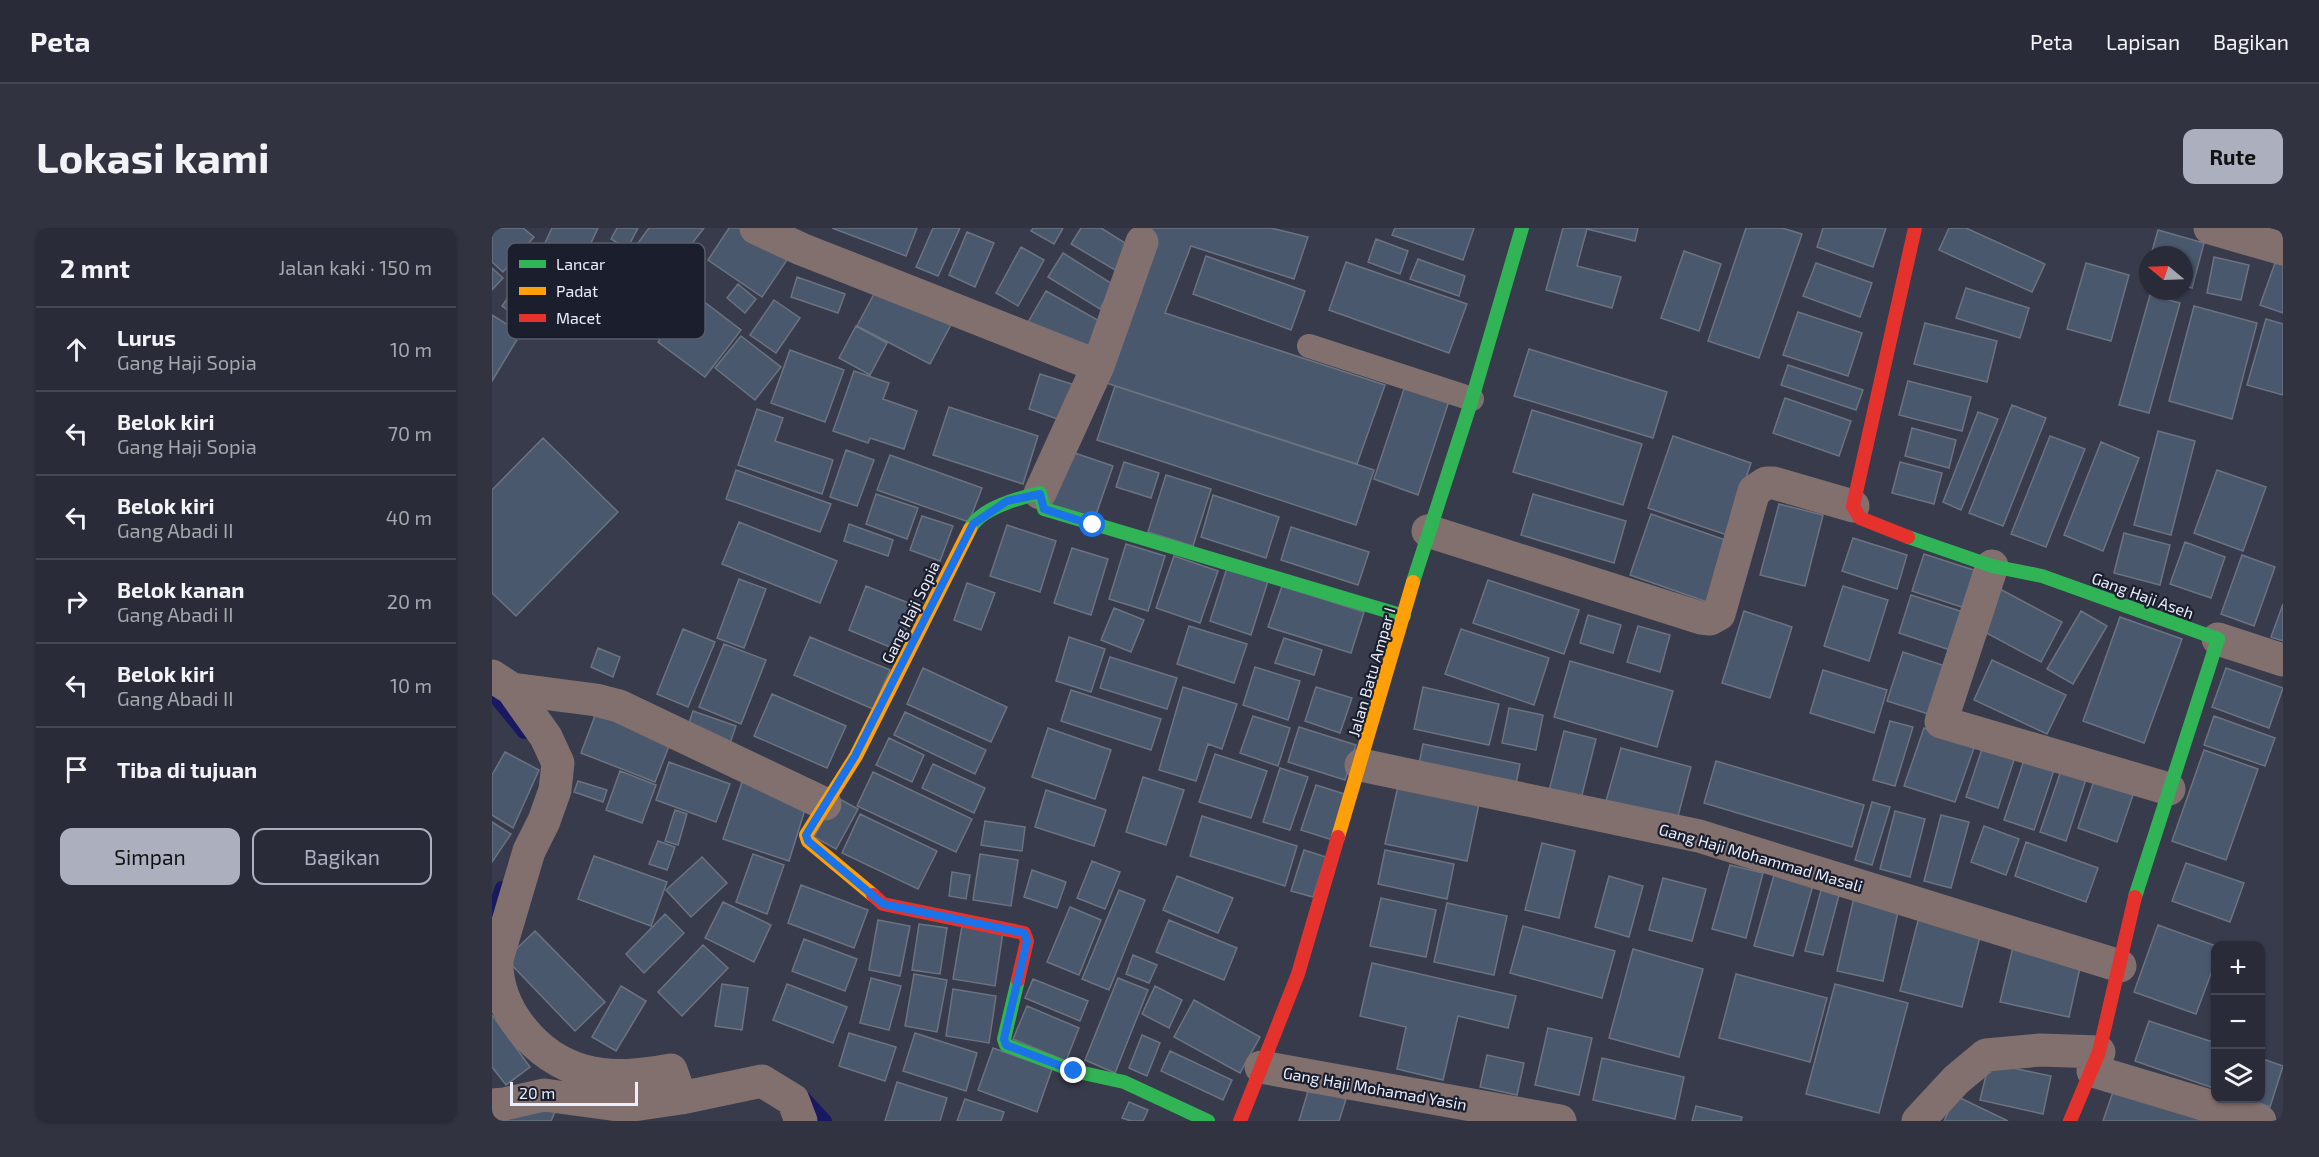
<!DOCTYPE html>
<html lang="id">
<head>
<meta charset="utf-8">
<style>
	body { margin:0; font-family:"Exo 2",sans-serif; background:#313440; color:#f1f3f6 }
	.controls { position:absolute; right:18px; bottom:18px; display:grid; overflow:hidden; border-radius:12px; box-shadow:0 2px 4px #0004 }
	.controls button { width:54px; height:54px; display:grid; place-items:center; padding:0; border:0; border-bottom:2px solid #454853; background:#292c38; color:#f1f3f6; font:30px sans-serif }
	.compass { position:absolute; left:1647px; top:18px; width:54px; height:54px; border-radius:50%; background:#292c38; box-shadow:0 2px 4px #0004; rotate:289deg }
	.scale { position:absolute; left:18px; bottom:15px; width:128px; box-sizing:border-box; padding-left:6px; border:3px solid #e9edfc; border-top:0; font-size:16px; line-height:21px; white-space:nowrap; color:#e9edfc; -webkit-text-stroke:4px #1b1e2c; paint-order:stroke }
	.stop { position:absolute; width:18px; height:18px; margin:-14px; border:4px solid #1a73e8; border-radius:50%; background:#fff }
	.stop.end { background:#1a73e8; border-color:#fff; box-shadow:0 2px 6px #0008 }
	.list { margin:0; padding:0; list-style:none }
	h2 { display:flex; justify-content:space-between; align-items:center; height:78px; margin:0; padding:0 24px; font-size:26px }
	h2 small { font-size:20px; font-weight:400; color:#a5a7ae }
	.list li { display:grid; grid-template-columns:39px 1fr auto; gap:18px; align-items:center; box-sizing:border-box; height:84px; padding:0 24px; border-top:2px solid #454853 }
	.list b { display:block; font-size:22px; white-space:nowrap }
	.list p { margin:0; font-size:20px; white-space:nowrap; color:#a5a7ae }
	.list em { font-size:20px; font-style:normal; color:#a5a7ae }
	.actions { display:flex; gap:12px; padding:18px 24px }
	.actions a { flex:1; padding:14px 0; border:2px solid #abafbe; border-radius:12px; text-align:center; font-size:21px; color:#abafbe }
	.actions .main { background:#abafbe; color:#111 }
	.icon { flex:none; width:33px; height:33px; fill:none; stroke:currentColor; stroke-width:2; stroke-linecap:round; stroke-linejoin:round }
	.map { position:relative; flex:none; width:1791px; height:893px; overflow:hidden; border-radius:12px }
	header { display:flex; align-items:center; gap:36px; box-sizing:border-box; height:84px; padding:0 30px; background:#292c38; border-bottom:2px solid #454853 }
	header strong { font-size:28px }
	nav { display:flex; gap:33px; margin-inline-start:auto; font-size:21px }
	.intro { display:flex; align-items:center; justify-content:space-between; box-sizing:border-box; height:144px; padding:0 36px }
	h1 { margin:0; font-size:42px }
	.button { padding:15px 27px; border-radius:12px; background:#abafbe; color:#111; font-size:21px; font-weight:700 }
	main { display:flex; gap:36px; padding:0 36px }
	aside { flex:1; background:#292c38; border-radius:12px; box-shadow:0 2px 4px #0004 }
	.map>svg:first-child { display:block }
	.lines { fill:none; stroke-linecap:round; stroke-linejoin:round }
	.stream { stroke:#181960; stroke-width:14 }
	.building { fill:#4a586d; stroke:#6c7380; stroke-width:1.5 }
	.lane { stroke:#82706e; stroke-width:24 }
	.street { stroke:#82706e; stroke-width:33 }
	.fast { stroke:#30b455; stroke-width:14 }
	.slow { stroke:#ff9f0a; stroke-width:14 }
	.jam { stroke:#e5322d; stroke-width:14 }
	.route { stroke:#1a73e8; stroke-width:8 }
	.labels { text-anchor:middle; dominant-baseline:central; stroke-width:4.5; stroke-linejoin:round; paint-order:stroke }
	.street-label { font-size:16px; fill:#e9edfc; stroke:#1b1e2c }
	.key { fill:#1b1e2c; stroke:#595c6a; stroke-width:1.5 }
	.key-label { font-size:16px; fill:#e9edfc }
</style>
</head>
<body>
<header>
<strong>Peta</strong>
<nav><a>Peta</a><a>Lapisan</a><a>Bagikan</a></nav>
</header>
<div class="intro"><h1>Lokasi kami</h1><a class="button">Rute</a></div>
<main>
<aside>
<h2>2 mnt<small>Jalan kaki · 150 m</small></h2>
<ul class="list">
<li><svg class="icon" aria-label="ahead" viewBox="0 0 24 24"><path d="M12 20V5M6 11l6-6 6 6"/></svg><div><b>Lurus</b><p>Gang Haji Sopia</p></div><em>10 m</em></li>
<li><svg class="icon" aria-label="left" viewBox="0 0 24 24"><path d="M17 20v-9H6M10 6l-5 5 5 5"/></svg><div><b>Belok kiri</b><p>Gang Haji Sopia</p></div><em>70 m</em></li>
<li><svg class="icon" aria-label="left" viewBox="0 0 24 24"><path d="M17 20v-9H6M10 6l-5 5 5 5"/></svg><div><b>Belok kiri</b><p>Gang Abadi II</p></div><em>40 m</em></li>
<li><svg class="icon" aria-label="right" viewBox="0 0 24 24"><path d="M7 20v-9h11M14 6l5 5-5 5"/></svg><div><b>Belok kanan</b><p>Gang Abadi II</p></div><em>20 m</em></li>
<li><svg class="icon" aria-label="left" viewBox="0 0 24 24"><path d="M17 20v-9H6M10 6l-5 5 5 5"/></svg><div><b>Belok kiri</b><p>Gang Abadi II</p></div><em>10 m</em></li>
<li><svg class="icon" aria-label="arrive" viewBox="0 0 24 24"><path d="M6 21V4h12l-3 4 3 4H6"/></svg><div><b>Tiba di tujuan</b></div></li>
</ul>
<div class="actions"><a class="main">Simpan</a><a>Bagikan</a></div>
</aside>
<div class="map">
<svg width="1791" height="893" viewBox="0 0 1791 893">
	<rect width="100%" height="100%" fill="#373b4b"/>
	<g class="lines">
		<path class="stream" d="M0,465L32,504
			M0,686L10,660
			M310,868L333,893"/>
	</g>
	<path class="building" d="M0,0H31L42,9L11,44L0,34Z
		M60,0H106L83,49L45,32Z
		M125,0H146L135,21L119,11Z
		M157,0H212L177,45L143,19Z
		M237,0H255L297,29L270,69L216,32Z
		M340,0H425L414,28Z
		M441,0H468L446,48L424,39Z
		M541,0H571L562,16L539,3Z
		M589,0H609L638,18L623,42L579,16Z
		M660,0H779L816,9L802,51L699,18L673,85L893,157L865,236L602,151Z
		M903,0H982L971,32L900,7Z
		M1071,0H1146L1143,13L1095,1L1085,38L1129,49L1120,80L1054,62Z
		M1254,0H1290L1310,6L1267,130L1216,113Z
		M1331,0H1394L1381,39L1325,19Z
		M1457,0H1474L1553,36L1540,64L1447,22Z
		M1666,2L1712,15L1700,60L1692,58V27H1659Z
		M475,4L502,15L483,59L457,47Z
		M884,11L916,23L908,46L876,34Z
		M529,19L552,32L526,78L504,65Z
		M1192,23L1229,36L1207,103L1169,90Z
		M1787,24L1791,25V85L1768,77Z
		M571,25L622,57L608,81L556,49Z
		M714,28L813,63L799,102L701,66Z
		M1722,29L1757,37L1749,72L1715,65Z
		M926,31L973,48L967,68L918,51Z
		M854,34L975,76L957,125L837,82Z
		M1324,35L1380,55L1368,89L1311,68Z
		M1594,35L1637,47L1619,113L1575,101Z
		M0,40L11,50L0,62Z
		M35,42L66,63L40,99L10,78Z
		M305,49L353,66L346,85L299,69Z
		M389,53L462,91L438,136L365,98Z
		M246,56L264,71L253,85L235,70Z
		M1474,60L1537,80L1528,110L1464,90Z
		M554,63L611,95L593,128L535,96Z
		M202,66L249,102L213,149L166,114Z
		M1658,67L1688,75L1657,185L1627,177Z
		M282,72L308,90L284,125L258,107Z
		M1702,78L1765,95L1740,191L1677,173Z
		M1306,84L1370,105L1356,148L1291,127Z
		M0,87L29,105L0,153Z
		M1774,91L1791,96V167L1755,157Z
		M1433,95L1505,113L1495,154L1422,136Z
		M364,98L395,115L378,147L347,130Z
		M249,108L289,139L263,172L223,140Z
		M1037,121L1175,164L1161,210L1022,168Z
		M298,122L352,142L333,194L279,175Z
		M1296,137L1371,162L1364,182L1289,157Z
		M362,143L397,155L391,171L425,183L412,221L378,210L376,215L341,203Z
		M548,146L589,159L577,195L537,181Z
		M1416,153L1479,169L1470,203L1407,187Z
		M623,158L882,242L864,297L605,212Z
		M913,158L957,173L926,267L882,251Z
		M1293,170L1359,193L1347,228L1281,205Z
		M1520,177L1554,190L1511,298L1477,285Z
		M457,179L546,208L531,256L441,227Z
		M265,181L291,190L283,213L341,232L330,266L246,237Z
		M1040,182L1150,216L1131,277L1021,244Z
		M1486,184L1506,191L1469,282L1451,274Z
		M1420,200L1464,212L1457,240L1413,228Z
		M1666,203L1703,213L1679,307L1642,297Z
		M1181,208L1259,235L1235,307L1156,280Z
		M1558,208L1593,221L1554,319L1519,306Z
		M51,210L126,284L24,388L0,365V262Z
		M1609,214L1647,230L1611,323L1572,307Z
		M354,222L382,232L365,278L338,269Z
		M574,222L621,238L601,295L554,279Z
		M398,227L490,260L477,294L385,262Z
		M632,234L667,245L659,270L624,259Z
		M1408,234L1450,245L1442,276L1400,265Z
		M244,242L339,276L328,304L234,271Z
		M1725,242L1774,259L1751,323L1702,305Z
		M674,247L719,261L701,318L656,304Z
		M384,266L426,280L415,311L374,296Z
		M1041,266L1134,293L1122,335L1029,307Z
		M721,267L787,289L774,330L709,309Z
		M1287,276L1331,287L1313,358L1268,347Z
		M1159,286L1242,315L1221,376L1138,347Z
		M430,288L461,298L448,333L418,322Z
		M247,294L345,333L328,375L230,336Z
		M357,296L401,312L396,328L352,313Z
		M515,297L564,313L548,364L498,348Z
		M799,299L877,324L866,357L789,332Z
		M1632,305L1678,317L1668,357L1622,345Z
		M1361,310L1415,327L1405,361L1350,343Z
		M1693,314L1733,329L1719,370L1678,356Z
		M634,316L673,328L656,383L617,371Z
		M580,320L616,331L599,387L562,375Z
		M1432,326L1488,344L1476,381L1420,363Z
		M1750,327L1783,339L1762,398L1729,386Z
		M682,328L726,343L708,395L664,380Z
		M735,340L776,353L759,407L718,393Z
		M247,351L274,361L252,420L225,410Z
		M996,352L1087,382L1072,426L981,395Z
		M475,355L503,365L489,402L462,392Z
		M374,358L424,378L405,422L357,402Z
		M790,358L872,384L859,425L776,399Z
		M1351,358L1396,372L1377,433L1332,418Z
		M1506,360L1570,394L1549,434L1485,400Z
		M1419,367L1471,384L1458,422L1407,405Z
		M1791,376V413L1779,409Z
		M622,380L652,392L639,424L609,412Z
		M1252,383L1300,399L1278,470L1230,455Z
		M1589,383L1615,398L1581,456L1555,441Z
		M1096,387L1129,397L1121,425L1088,415Z
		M1628,389L1690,411L1652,515L1591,493Z
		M697,398L755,416L742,455L685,436Z
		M1146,398L1178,407L1168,444L1135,434Z
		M191,401L223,414L196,479L165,466Z
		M969,401L1057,430L1042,477L953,446Z
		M318,409L398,442L381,481L302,447Z
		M577,409L613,421L599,464L564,453Z
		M792,410L830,422L822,447L783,435Z
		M232,416L274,432L249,496L207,479Z
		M106,420L128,429L121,449L99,439Z
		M1411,424L1459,440L1443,488L1395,473Z
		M618,429L685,450L675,481L608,460Z
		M1500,432L1574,467L1555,506L1482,472Z
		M1078,433L1181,463L1165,519L1062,489Z
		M763,439L808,453L796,492L751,477Z
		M431,440L515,479L499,514L415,476Z
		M1734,440L1791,460L1777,500L1720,479Z
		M1331,442L1395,462L1382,505L1318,485Z
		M691,459L745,476L730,521L716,516L704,553L667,542Z
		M824,459L860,470L848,505L813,493Z
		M931,459L1007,476L997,517L922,501Z
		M579,462L669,491L659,522L569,493Z
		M280,466L354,498L335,540L262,508Z
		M1017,480L1051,487L1044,522L1010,515Z
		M201,483L244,498L237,518L194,504Z
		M413,484L494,522L483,546L402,507Z
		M104,485L179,513L163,554L89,525Z
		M761,488L798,500L786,538L748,525Z
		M1722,488L1783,510L1773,538L1712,517Z
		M1398,493L1421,499L1403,558L1381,552Z
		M807,499L864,517L853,552L796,534Z
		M556,500L619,522L603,571L540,549Z
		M1432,500L1483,517L1463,574L1412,558Z
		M1072,503L1104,511L1088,575L1056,567Z
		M1494,509L1526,520L1506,580L1474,569Z
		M397,510L432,527L420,554L384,537Z
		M931,516L1028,536L1022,566L925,546Z
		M1129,520L1199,539L1185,592L1114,573Z
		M1712,522L1766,541L1734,632L1680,613Z
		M13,524L47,542L21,600L0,587V547Z
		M723,526L775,543L759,590L707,574Z
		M1534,526L1564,536L1542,602L1512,592Z
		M1224,533L1372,577L1360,619L1212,575Z
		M177,534L238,556L224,594L164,572Z
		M441,536L493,560L482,585L430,560Z
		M1571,537L1596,545L1574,613L1548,604Z
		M788,540L816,549L798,602L771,594Z
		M128,543L164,557L150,595L114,582Z
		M381,544L480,591L464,624L365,578Z
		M1605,544L1644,558L1625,614L1586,600Z
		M651,549L692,562L674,617L634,604Z
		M86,553L115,562L111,574L82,564Z
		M250,554L315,575L297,633L231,611Z
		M907,554L988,571L975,633L893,616Z
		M824,557L859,568L844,613L809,602Z
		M554,562L614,582L602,618L543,599Z
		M344,569L366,581L344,621L322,609Z
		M1380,574L1398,579L1380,637L1363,632Z
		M183,582L195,586L186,617L173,613Z
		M1403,583L1433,591L1418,649L1388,641Z
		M368,586L445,623L426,661L350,625Z
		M1449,587L1477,594L1459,660L1432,653Z
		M710,588L805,618L793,658L698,628Z
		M493,593L533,599L530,623L489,617Z
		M0,594L19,606L0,634Z
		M1492,598L1527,611L1514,647L1479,634Z
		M166,613L183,619L175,642L157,636Z
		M1534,614L1606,640L1594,674L1523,648Z
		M1050,615L1083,623L1067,690L1033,682Z
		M812,622L834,629L821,669L799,663Z
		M893,622L962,636L955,671L886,656Z
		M261,626L292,637L275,686L244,674Z
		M488,626L526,632L519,678L481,672Z
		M102,628L175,654L159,698L86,671Z
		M210,629L235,655L199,689L174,662Z
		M600,633L628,644L613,681L585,670Z
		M1694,635L1752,655L1738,694L1680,673Z
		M1238,637L1271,645L1254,710L1220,701Z
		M1284,640L1323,650L1301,728L1262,718Z
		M540,642L574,654L565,680L532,669Z
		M460,644L478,647L474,671L457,668Z
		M685,648L741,670L726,705L671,682Z
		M1117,648L1151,658L1137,709L1103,699Z
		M1171,650L1214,661L1200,713L1157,702Z
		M1332,651L1350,656L1331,727L1313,723Z
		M309,657L376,682L362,720L296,695Z
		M627,662L653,672L617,762L590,751Z
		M1363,665L1408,675L1391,753L1345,743Z
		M889,670L944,682L934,729L878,718Z
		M231,674L279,697L262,734L213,710Z
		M955,675L1015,688L1002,747L942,734Z
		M578,679L609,692L587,747L555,734Z
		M1428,685L1490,701L1470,779L1408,763Z
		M173,686L192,705L152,745L134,726Z
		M386,692L418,698L408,748L377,742Z
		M677,692L745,720L732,752L664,724Z
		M427,696L455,700L448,746L420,742Z
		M1666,697L1724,718V732L1704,786L1642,764Z
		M470,698L511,704L503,758L461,751Z
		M1031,698L1123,723L1110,770L1018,745Z
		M43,703L113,774L83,803L14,731Z
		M312,711L365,731L353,763L300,743Z
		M211,717L236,740L190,788L166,764Z
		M1521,719L1589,735L1577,789L1508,774Z
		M1141,721L1211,741L1187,829L1117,810Z
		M641,727L665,737L657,755L634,746Z
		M880,735L1024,768L1016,800L966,788L951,852L905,841L914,799L868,788Z
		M422,746L455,752L445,804L413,798Z
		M1244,746L1335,770L1318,834L1227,810Z
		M379,750L409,758L397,802L368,795Z
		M626,750L656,762L623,845L593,832Z
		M541,751L596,773L588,793L533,770Z
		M230,756L256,760L250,802L223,798Z
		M295,756L355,779L341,815L281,792Z
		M1343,756L1416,775L1387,885L1314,866Z
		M129,758L154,773L124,823L100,809Z
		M663,758L690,772L677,800L650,786Z
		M461,761L504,768L497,815L454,808Z
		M702,772L768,809L748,845L682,809Z
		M535,778L587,800L574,833L521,811Z
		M0,787L38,839L14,857L0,839Z
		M1657,793L1724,815V861L1643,833Z
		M1056,800L1100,810L1087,867L1043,857Z
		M357,805L404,819L393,853L347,838Z
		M423,805L485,825L474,863L411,843Z
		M650,807L668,815L655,848L637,840Z
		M501,820L560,841L545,884L486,862Z
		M678,823L740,852L731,872L669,843Z
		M995,827L1032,835L1025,867L988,859Z
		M1110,830L1192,849L1183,891L1101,872Z
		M1768,830L1791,838L1778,879L1753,870H1768Z
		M1497,835L1559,848L1551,886L1488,872Z
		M405,854L455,870L448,893H393Z
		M817,860L854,871L847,893H807Z
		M1622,861L1712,893H1611Z
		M1464,868L1516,893H1452Z
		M42,871L66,877L59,893H11Z
		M473,871L512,884L509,893H465Z
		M637,874L656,882L651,893H639L630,890Z
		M1204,878L1250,889L1249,893H1200Z"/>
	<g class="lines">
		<path class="lane" d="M817,118L980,171"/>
		<path class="street" d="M264,0L309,21L606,138
			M1718,0L1791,21
			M548,265L606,138L650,14
			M936,303L1209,390L1218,391L1227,386L1262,263L1274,255H1282L1361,278
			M1500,338L1449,494L1677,561
			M1726,411L1791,432
			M0,448L20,461L54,509L66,535L63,562L52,593L37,623L5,731C3,781 44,830 92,843C121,851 151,847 179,842L189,870
			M20,461L104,472L127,478L333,576
			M869,537L1207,608L1628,738
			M769,839L1068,893
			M1601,843L1768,893
			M0,877L12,876L52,867L134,878L189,870L270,853L301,872L309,893
			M1426,893L1464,852L1494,827L1548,822L1607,824"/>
		<path class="fast" d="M478,301C488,280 527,270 548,265L552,281L912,388
			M1416,309L1500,338L1550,348L1726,411L1643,669
			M921,354L980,171L1030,0
			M526,752L512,811L514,817L582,843L632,854L716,893"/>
		<path class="slow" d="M846,609L921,354
			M381,667L316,613L314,607L364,528L478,301"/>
		<path class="jam" d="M1416,309L1368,290L1361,278L1423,0
			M381,667L391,676L532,705L535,713L526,752
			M748,893L806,746L846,609
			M1578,893L1607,824L1643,669"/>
	</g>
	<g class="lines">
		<path class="route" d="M582,843L514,817L512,811L535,713L532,705L391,676L316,613L314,607L363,528L481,296L515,273L548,266L552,281L601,297"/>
	</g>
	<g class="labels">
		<g class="street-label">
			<text transform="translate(1651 367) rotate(20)">Gang Haji Aseh</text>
			<text transform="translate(418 384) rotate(-64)">Gang Haji Sopia</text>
			<text transform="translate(879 444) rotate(-74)">Jalan Batu Ampar I</text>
			<text transform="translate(1269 629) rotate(16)">Gang Haji Mohammad Masali</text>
			<text transform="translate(883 860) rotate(10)">Gang Haji Mohamad Yasin</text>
		</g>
	</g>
	<rect x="15" y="15" width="198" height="96" rx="9" class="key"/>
	<rect x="27" y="32" width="27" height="8" fill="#30b455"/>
	<rect x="27" y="59" width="27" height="8" fill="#ff9f0a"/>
	<rect x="27" y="86" width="27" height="8" fill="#e5322d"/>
	<g class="key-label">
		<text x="64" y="42">Lancar</text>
		<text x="64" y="69">Padat</text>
		<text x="64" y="96">Macet</text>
	</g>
</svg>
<div class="controls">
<button>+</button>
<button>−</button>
<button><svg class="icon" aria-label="layers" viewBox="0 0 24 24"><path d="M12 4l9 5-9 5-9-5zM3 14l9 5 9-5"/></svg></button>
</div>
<svg class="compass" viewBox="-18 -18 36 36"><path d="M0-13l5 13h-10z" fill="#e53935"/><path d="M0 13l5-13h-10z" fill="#a5a7ae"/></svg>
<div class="scale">20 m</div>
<div class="stop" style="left:601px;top:297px"></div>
<div class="stop end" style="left:582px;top:843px"></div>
</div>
</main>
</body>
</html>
